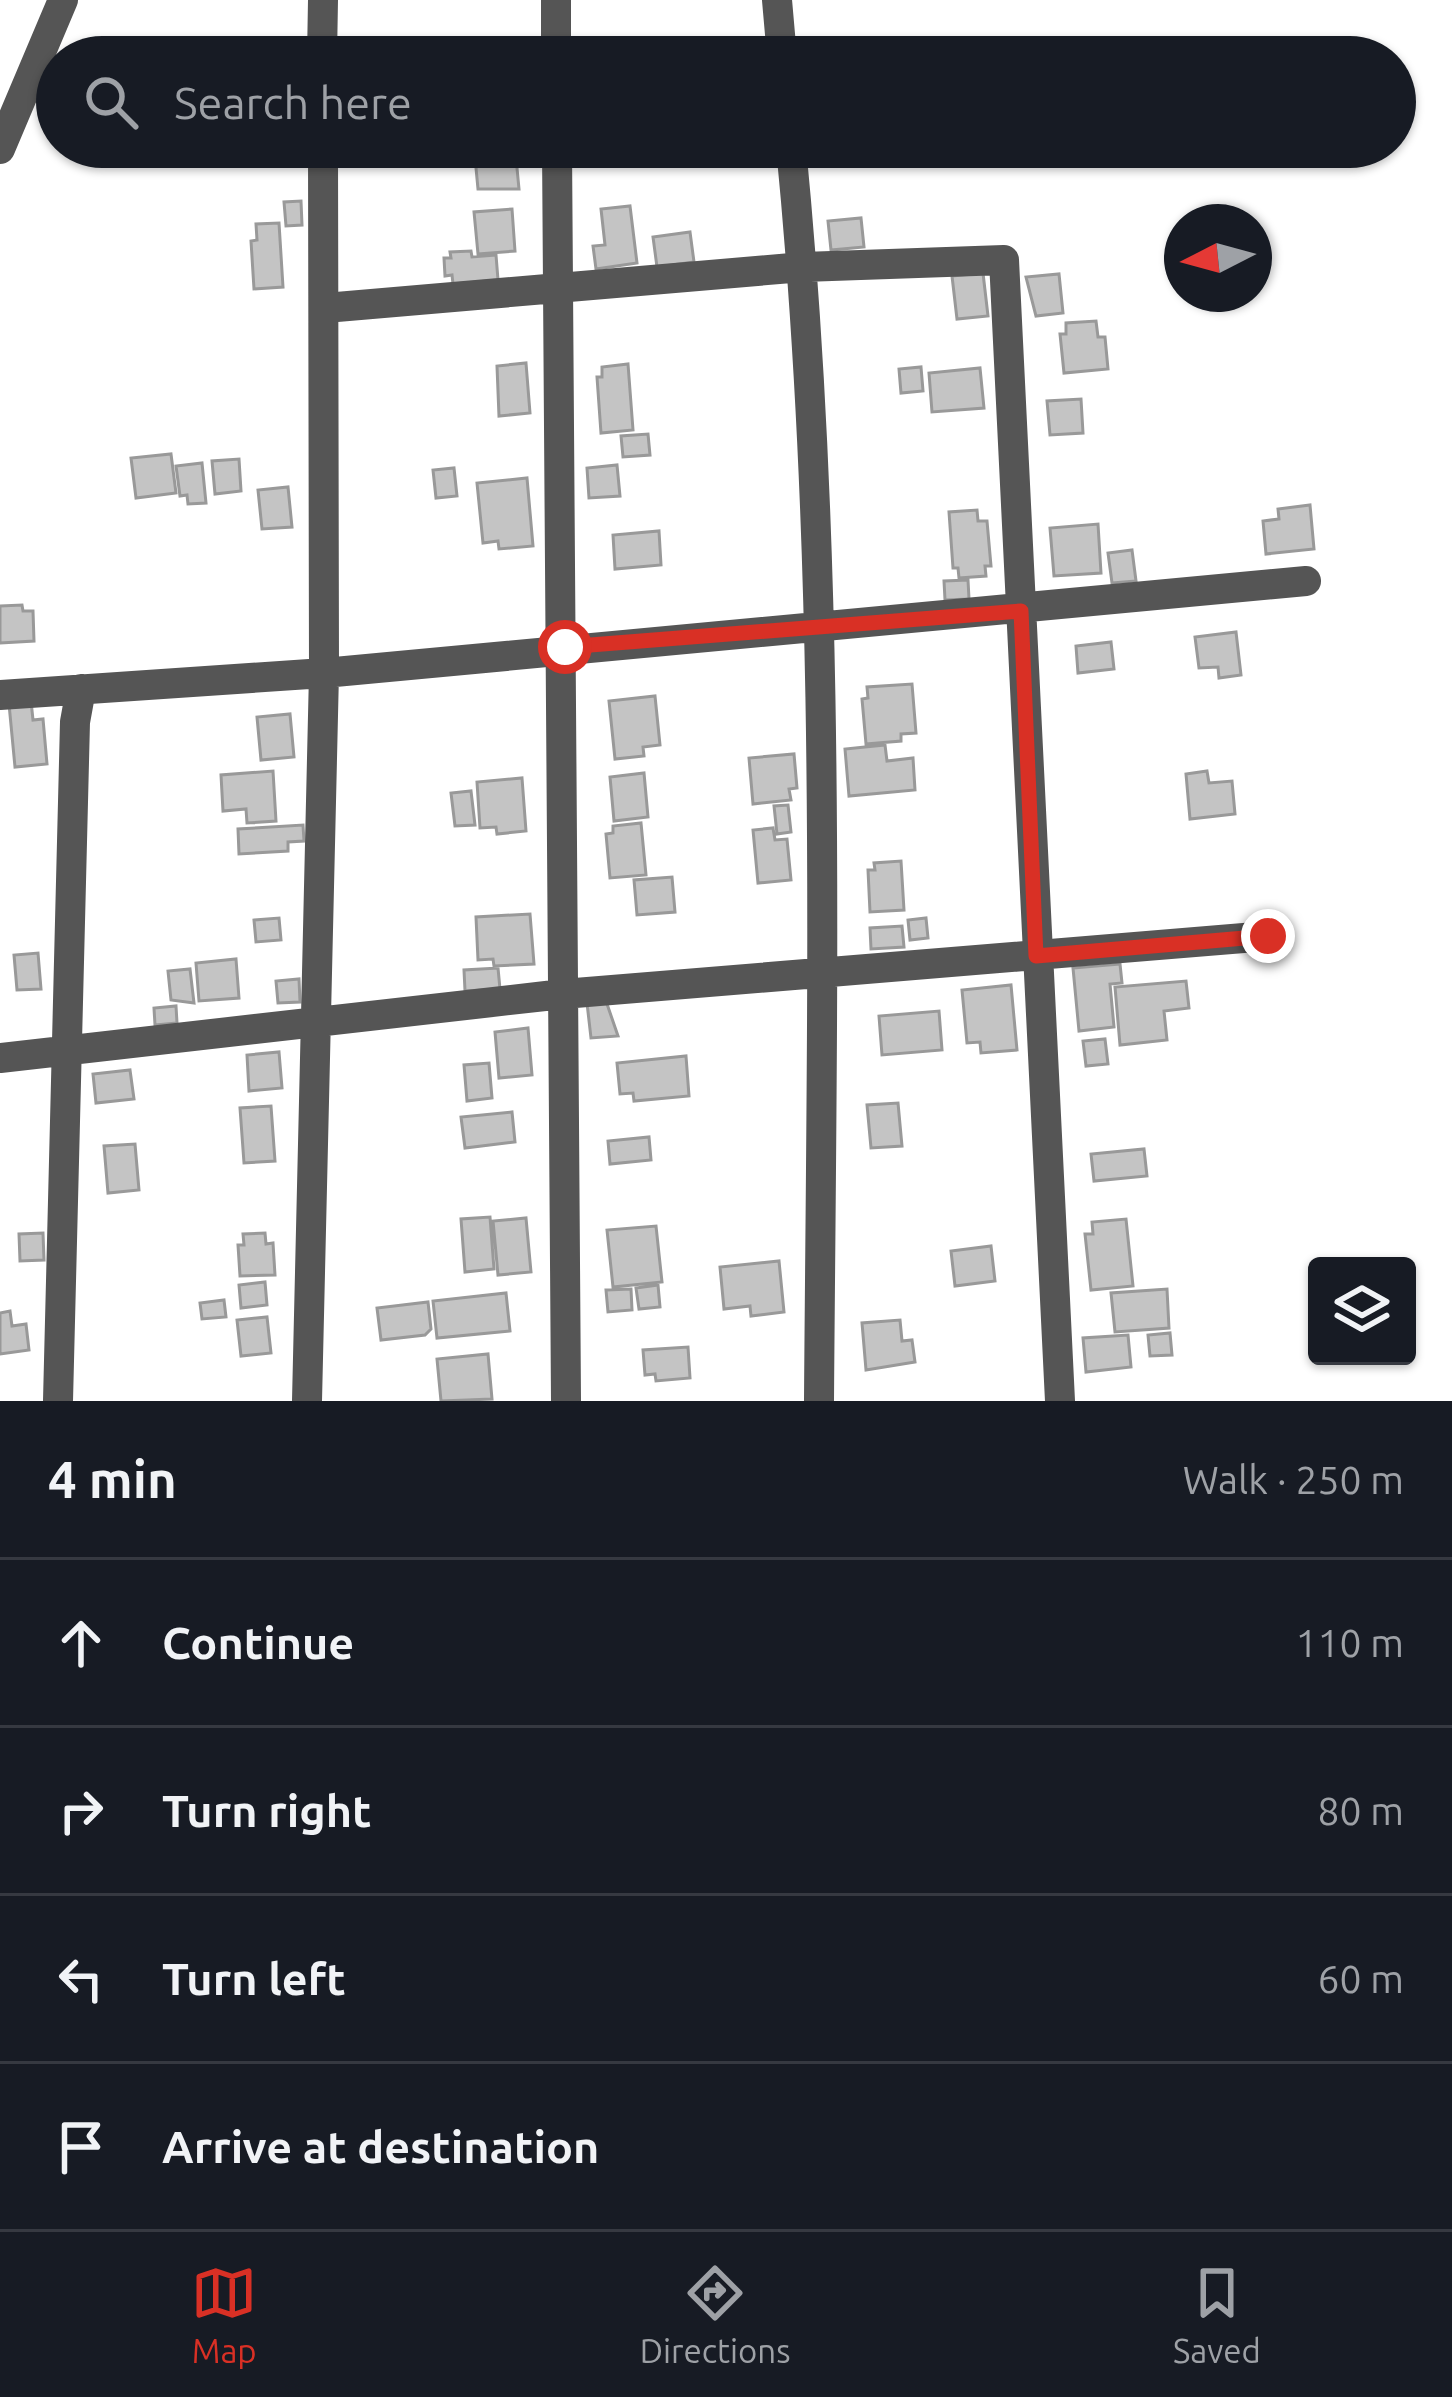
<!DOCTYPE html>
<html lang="en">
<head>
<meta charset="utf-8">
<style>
	body { margin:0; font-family:Ubuntu,sans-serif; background:#20242c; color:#f1f3f6 }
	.controls { position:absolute; right:36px; bottom:36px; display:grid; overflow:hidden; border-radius:12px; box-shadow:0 3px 9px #0004 }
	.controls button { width:108px; height:108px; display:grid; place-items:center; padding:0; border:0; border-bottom:3px solid #363941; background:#171b24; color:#f1f3f6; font:60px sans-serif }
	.compass { position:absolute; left:1164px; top:204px; width:108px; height:108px; border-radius:50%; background:#171b24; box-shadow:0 3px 9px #0004; rotate:264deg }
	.stop { position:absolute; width:36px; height:36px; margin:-27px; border:9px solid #d93025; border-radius:50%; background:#fff }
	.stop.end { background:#d93025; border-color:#fff; box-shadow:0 3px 12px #0008 }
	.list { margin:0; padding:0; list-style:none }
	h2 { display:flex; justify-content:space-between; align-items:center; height:156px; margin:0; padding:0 48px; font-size:51px }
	h2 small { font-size:39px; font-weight:400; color:#9ea1a6 }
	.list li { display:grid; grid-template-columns:78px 1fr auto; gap:36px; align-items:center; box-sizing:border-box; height:168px; padding:0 48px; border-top:3px solid #363941 }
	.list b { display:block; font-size:45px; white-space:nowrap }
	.list em { font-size:39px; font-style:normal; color:#9ea1a6 }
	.icon { flex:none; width:66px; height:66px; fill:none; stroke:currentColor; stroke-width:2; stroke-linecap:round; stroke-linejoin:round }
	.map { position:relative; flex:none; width:1452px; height:1401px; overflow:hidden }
	.search { position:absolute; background:#171b24; box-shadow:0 3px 9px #0004; left:36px; right:36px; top:36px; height:132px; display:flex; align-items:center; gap:30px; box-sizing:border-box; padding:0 42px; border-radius:66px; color:#9ea1a6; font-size:45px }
	.sheet { height:828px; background:#171b24 }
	nav { display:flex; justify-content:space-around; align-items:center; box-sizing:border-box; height:168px; border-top:3px solid #363941; background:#171b24; font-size:33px; color:#9ea1a6 }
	nav a { display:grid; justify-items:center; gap:6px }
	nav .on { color:#d93025 }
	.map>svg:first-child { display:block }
	.building { fill:#c4c4c4; stroke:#999; stroke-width:3 }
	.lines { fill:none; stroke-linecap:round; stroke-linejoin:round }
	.minor { stroke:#555; stroke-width:30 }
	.route { stroke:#d93025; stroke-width:15 }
</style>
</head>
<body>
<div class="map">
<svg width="1452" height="1401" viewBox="0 0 1452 1401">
	<rect width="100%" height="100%" fill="#fff"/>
	<path class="building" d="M474,147H515L519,189H478Z
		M301,201L302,225L286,226L284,202Z
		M630,206L637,263L596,269L593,246L605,245L601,209Z
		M512,209L515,251L478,254L474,212Z
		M861,218L864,247L831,250L828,221Z
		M279,223L283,287L254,289L251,241L257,240L256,224Z
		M690,232L694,262L657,267L653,237Z
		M471,251L472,257L496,255L498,280L453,284L452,275L445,276L444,258H451L450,252Z
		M983,273L988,316L957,319L952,276Z
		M1059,274L1063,313L1036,316L1026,277Z
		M1096,321L1098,337H1105L1108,369L1064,373L1060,334H1066V323Z
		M526,363L530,413L499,416L497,366Z
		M628,364L633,430L601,433L597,377H602V367Z
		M921,367L923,391L901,393L899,369Z
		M980,368L984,408L932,412L929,373Z
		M1081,399L1083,433L1050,435L1047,401Z
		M648,434L650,455L623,457L621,436Z
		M171,454L176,493L136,498L131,458Z
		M239,459L241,491L215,494L212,461Z
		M202,463L206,503L188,504L187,495L180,496L176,466Z
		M617,465L620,496L589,498L587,468Z
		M454,468L457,496L436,498L433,470Z
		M527,478L533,546L499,549L498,541L483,543L477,483Z
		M288,487L292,527L262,529L258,490Z
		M1310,505L1314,549L1266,554L1263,521L1279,519L1278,509Z
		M977,510L978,521H987L991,566H985L986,576L959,578L958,568H953L949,512Z
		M1098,524L1101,573L1054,576L1050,528Z
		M659,531L661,565L615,569L613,535Z
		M1132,550L1136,581L1112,583L1108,553Z
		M968,580L969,599L945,600L944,581Z
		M22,605L23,611H33L34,641L0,643V606Z
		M1236,632L1241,675L1219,678L1218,667L1199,668L1195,637Z
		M1111,642L1114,669L1078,673L1076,646Z
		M912,684L916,733L901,734V741L866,744L862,699L868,698L867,687Z
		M655,696L660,745L643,747L644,756L615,759L609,701Z
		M31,701L33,720L43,719L47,764L15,767L9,704Z
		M290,714L294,757L261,760L257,717Z
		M885,745L887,761L913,758L915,790L849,796L845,749Z
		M794,754L797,788L789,789L791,800L753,804L749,758Z
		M273,771L276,821L247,823L246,809L223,811L221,775Z
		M1207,771L1209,783L1232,781L1235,814L1190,819L1186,774Z
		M644,773L648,817L614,821L610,777Z
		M522,778L526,831L497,834L496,827L480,828L477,782Z
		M471,791L475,825L455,826L451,793Z
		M788,805L791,832L777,834L774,806Z
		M641,823L646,875L610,878L606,834L613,833V826Z
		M303,825L304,841L288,842V851L239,854L238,829Z
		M773,828L775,840L787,839L791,880L758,883L753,830Z
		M901,861L904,910L870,912L868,870H875L874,863Z
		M672,877L675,912L637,915L634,880Z
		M530,914L534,964L494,966L493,959L478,960L476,917Z
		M279,918L281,940L256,942L254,920Z
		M926,918L928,938L910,940L908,920Z
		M902,926L904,947L871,949L870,928Z
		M38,953L41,989L17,990L14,955Z
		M236,959L239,998L199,1001L196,963Z
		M1120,964L1122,983L1110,984L1114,1027L1079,1031L1073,968Z
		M498,968L500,989L465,991L464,970Z
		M190,969L194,1003L171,1000L168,971Z
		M299,979L300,1002L278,1003L276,981Z
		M1186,981L1189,1008L1164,1011L1167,1040L1120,1045L1115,987Z
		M1011,985L1017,1050L981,1053L980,1042L967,1043L962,990Z
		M606,1001L618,1036L591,1038L587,1003Z
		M176,1006L177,1023L155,1025L154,1008Z
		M939,1011L942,1050L882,1055L879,1016Z
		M528,1028L532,1075L499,1078L495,1032Z
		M1105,1039L1108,1064L1086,1066L1083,1041Z
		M279,1052L282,1088L249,1091L247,1055Z
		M686,1056L689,1096L634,1101L633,1093L620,1094L617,1063Z
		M489,1063L492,1098L467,1101L464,1065Z
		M130,1070L134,1099L96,1103L93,1074Z
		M898,1103L902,1146L871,1148L867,1105Z
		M271,1106L275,1161L244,1163L240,1108Z
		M512,1112L515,1142L465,1148L461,1117Z
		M649,1137L651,1160L610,1164L608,1141Z
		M135,1144L139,1190L108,1193L104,1146Z
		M1144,1149L1147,1176L1094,1181L1091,1154Z
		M490,1217L494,1269L465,1272L461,1219Z
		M526,1218L531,1272L498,1275L493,1221Z
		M1126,1219L1133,1286L1091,1290L1085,1234H1093L1092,1222Z
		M656,1226L662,1282L613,1287L607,1230Z
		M43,1233L44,1260L20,1261L19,1234Z
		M265,1233L266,1244L273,1243L275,1275L240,1276L238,1245H244L243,1234Z
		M991,1246L995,1281L955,1286L951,1251Z
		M779,1261L784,1312L751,1316L750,1306L724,1309L720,1267Z
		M265,1282L267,1305L241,1308L239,1285Z
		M658,1285L660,1307L639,1309L636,1288Z
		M631,1289L632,1310L608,1312L606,1290Z
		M1167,1289L1169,1328L1115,1332L1111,1293Z
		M506,1293L510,1331L437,1338L433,1301Z
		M224,1300L226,1317L202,1319L200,1303Z
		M428,1302L431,1329L425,1335L381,1340L377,1308Z
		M10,1311L12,1326L26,1324L29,1350L0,1354V1313Z
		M267,1317L271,1353L241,1356L237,1320Z
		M900,1320L902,1341L912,1340L915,1362L866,1370L862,1323Z
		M1170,1333L1172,1355L1150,1356L1148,1335Z
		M1128,1335L1131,1367L1086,1372L1083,1338Z
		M688,1347L690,1378L656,1381L655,1374L645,1375L643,1350Z
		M488,1354L492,1399L441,1401L437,1359Z"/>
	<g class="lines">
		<path class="minor" d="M556,0V57
			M777,0L782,57
			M322,57L323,0
			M557,147L566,1401
			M791,147C832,564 822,983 819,1401
			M0,149L63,0
			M325,308L803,267L1004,260L1060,1401
			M0,695L324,673L1306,581
			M0,1058L563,994L1268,936
			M58,1401L75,722L81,689
			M307,1401L324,673L323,147"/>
	</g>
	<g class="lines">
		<path class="route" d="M565,647L1021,611L1036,956L1268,936"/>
	</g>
</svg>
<div class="controls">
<button><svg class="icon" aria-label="layers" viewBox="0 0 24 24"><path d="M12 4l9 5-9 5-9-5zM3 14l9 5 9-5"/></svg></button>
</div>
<svg class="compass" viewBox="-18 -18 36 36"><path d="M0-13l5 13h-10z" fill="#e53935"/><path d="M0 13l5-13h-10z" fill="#9ea1a6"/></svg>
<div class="stop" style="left:565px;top:647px"></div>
<div class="stop end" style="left:1268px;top:936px"></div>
<div class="search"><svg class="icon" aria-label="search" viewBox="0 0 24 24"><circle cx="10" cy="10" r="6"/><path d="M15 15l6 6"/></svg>Search here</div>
</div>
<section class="sheet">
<h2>4 min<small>Walk · 250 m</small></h2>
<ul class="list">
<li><svg class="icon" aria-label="ahead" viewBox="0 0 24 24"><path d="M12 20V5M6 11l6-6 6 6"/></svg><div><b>Continue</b></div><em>110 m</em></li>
<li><svg class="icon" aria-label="right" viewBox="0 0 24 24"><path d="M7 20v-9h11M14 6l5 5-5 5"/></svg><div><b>Turn right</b></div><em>80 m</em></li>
<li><svg class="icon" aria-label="left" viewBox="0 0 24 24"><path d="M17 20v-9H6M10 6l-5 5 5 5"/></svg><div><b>Turn left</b></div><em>60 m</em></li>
<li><svg class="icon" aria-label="arrive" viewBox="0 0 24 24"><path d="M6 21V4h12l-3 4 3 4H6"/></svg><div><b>Arrive at destination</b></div></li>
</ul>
</section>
<nav>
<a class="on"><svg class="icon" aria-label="map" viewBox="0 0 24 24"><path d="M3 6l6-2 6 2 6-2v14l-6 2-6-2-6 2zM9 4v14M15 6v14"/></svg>Map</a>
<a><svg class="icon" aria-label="directions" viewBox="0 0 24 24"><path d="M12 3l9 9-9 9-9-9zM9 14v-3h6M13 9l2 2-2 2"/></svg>Directions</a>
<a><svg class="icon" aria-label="saved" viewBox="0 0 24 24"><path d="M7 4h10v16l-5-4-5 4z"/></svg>Saved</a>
</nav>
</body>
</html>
